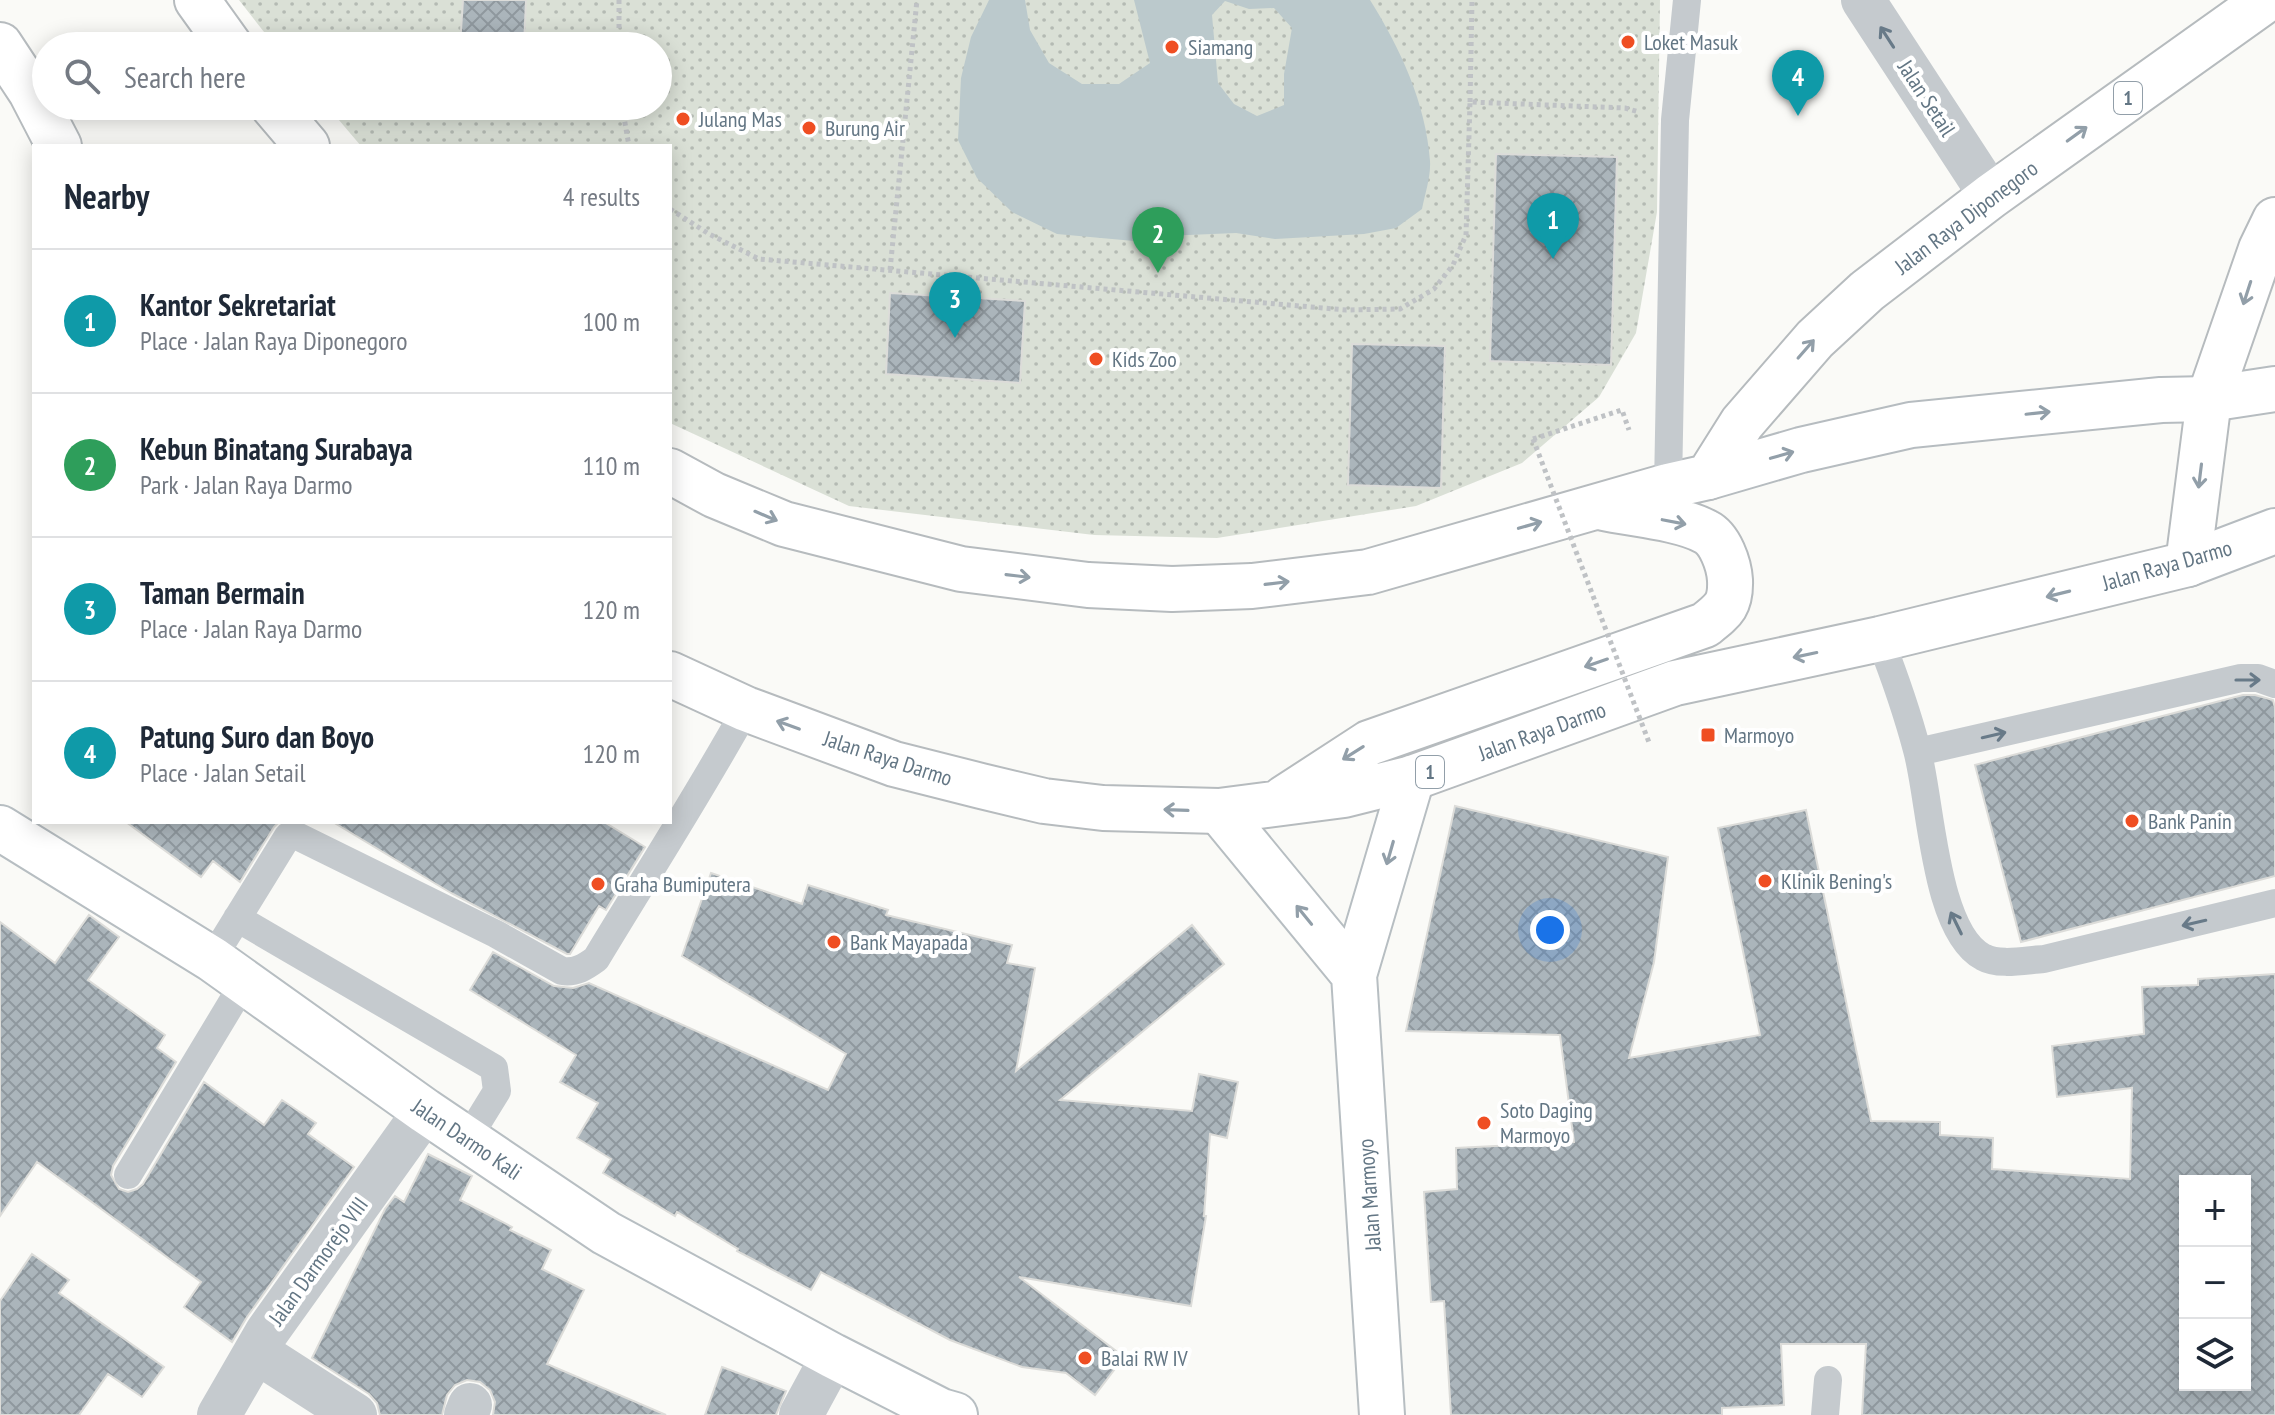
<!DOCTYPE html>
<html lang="en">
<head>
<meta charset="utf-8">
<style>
	body { margin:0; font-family:"PT Sans Narrow",sans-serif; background:#f2f2f3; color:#1f2937 }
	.controls { position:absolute; right:24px; bottom:24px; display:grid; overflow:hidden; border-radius:0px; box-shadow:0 4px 20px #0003 }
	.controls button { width:72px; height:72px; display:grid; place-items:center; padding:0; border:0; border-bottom:2px solid #e0e1e3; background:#fff; color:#1f2937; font:40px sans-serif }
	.you { position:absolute; left:1550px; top:930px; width:28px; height:28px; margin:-20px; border:6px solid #fff; border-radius:50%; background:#1a73e8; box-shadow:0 0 0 12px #1a73e833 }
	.badge { display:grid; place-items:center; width:52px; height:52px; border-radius:50%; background:#ea580c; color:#fff; font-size:26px; font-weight:700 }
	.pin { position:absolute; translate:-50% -66px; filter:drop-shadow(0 2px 4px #0008) }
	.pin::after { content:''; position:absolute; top:42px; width:28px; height:24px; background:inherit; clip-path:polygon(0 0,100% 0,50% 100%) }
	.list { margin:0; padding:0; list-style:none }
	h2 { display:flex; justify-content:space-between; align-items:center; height:104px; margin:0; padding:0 32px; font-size:34px }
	h2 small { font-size:26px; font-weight:400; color:#747a83 }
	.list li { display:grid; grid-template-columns:52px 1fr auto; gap:24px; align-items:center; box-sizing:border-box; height:144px; padding:0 32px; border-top:2px solid #e0e1e3 }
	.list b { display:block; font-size:30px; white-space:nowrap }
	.list p { margin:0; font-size:26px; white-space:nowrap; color:#747a83 }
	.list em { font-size:26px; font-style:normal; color:#747a83 }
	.icon { flex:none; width:44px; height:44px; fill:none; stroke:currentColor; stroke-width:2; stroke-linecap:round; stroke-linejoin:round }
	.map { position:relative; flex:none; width:2275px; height:1415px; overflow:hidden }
	.search { position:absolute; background:#fff; box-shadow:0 4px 20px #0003; left:32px; top:32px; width:640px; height:88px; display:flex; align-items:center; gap:20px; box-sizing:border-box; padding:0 28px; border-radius:44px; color:#747a83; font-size:30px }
	.panel { position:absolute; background:#fff; box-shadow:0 4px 20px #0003; left:32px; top:144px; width:640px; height:680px; border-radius:0px }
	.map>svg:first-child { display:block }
	.grass { fill:url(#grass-dots) }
	.water { fill:#bbc9cc; fill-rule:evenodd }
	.building { fill:url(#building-cross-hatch); stroke:#dcdcd9; stroke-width:2; fill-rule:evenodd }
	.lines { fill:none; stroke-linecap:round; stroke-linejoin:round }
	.secondary-casing { stroke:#b7bec2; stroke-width:48 }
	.primary-casing { stroke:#b6bcc0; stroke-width:48 }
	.highway-casing { stroke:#b6bbbe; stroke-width:48 }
	.path { stroke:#bfc2c5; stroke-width:5; stroke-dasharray:4 4; stroke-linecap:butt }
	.lane { stroke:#c5cace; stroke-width:28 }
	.street { stroke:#c5cace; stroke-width:44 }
	.secondary { stroke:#fff; stroke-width:44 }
	.primary { stroke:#fff; stroke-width:44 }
	.highway { stroke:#fff; stroke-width:44 }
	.path-bridge { stroke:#bfc2c5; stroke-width:5; stroke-dasharray:4 4; stroke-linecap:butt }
	.oneway { stroke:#687a88 }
	.oneway2 { stroke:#929fa9 }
	.poi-dot { fill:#ef4e22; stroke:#fff; stroke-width:3 }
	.labels { text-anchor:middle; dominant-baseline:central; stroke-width:8; stroke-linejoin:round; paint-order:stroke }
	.shield { fill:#fff; stroke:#929fa9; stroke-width:2 }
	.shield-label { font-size:20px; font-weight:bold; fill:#637684 }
	.poi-label { font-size:22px; fill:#637684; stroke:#fff; text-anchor:start }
	.street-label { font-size:22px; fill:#637684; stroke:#fff }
</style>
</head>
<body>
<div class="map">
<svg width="2275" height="1415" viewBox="0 0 2275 1415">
	<defs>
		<pattern id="grass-dots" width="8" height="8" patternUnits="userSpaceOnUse" patternTransform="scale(2)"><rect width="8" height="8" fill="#dae0d6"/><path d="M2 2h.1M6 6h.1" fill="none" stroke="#b4bab3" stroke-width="1.8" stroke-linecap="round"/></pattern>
		<pattern id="building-cross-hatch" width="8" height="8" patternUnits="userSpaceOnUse" patternTransform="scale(2)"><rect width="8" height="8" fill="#abb5bb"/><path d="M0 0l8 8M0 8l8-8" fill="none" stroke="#8f989e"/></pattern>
	</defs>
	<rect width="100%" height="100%" fill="#fafaf7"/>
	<path class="grass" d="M239,0H1660L1657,212L1636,333L1599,397L1522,463L1416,506L1217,538L1094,535L849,506L670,423V146H361L327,106H658V46H275Z"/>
	<path class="water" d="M989,0H1025L1030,30L1049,63L1082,84H1119L1150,63L1134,0H1370C1400,48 1426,103 1430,161C1431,176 1425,194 1422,209L1396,228L1364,234L1275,239L1236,233L1164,236L1134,241L1057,234L1012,212L977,178L958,140L961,78L971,37ZM1225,1L1249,9L1274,8L1292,28L1284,74V105L1257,116L1234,104L1218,83L1212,15Z"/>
	<path class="building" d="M463,0H526L524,46H460Z
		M1496,154L1617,157L1611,365L1490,361Z
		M890,293L1025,301L1020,383L886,374Z
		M1352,344L1445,346L1441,488L1348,485Z
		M2243,695H2255L2273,700L2275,708V876L2021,942L1975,765Z
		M1455,806L1668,857L1654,962L1629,1058L1760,1035L1718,828L1806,810L1871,1121L1940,1122V1135L1993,1138L1992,1169L2130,1179L2132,1088L2057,1097L2052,1046L2144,1034L2142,987L2198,985V979L2275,974V1415H1862L1866,1344H1781L1784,1405L1722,1408V1415H1451L1444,1301L1431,1302L1424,1192L1457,1189L1456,1148L1574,1142L1560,1035L1406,1031ZM2185,1181H2245V1385H2185Z
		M126,822H279L274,827L240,882L213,861L201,877Z
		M333,822H604L645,847L606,910L599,906L570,954H567L451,893Z
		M711,873L802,904L808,885L888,910L886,915L1012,945L1007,963L1035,968L1016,1071L1192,925L1224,964L1060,1100L1192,1111L1199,1074L1238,1082L1227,1138L1210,1134L1204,1216H1206L1191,1306L1019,1277L1124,1357L1095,1395L1066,1373L1022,1367L950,1340L821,1272L811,1290L737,1251L738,1249L677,1212L675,1216L603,1173L611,1159L577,1138L598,1103L560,1082L576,1055L470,990L493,952L554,986L573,988L589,983L828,1090L846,1054L682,956Z
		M89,915L119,937L88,980L165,1035L157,1048L176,1062L113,1166L111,1175L119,1189L128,1192L137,1189L143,1184L204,1082L264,1125L282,1100L316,1123L308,1134L354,1167L247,1317L232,1342L184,1307L201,1282L37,1162L0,1216V922L55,963Z
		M428,1154L472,1176L460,1200L512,1227L510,1230L551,1250L542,1269L584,1290L547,1364L666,1415H493L495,1402L490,1390L480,1382L467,1380L455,1385L447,1395L442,1415H380L377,1403L369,1394L312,1358L385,1209L395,1196L404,1202Z
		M32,1254L69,1280L59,1293L164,1367L142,1397L108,1374L79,1415H0V1301Z
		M722,1367L786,1391L776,1415H705Z"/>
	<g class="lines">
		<g class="secondary-casing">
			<path id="secondary" d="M1219,811L1354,975
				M0,828L212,959L425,1111L606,1233L833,1356L941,1411L955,1415
				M1382,1415L1354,975L1412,778"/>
		</g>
		<g class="primary-casing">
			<path id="primary" d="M1708,477L1801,450L1911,425L2161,400L2209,399L2275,389
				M2188,564L2275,531"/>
		</g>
		<g class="highway-casing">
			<path id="highway" d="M197,0L230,46
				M0,45L31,92L59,146
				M273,106L307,146
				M670,471L714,495L784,524L961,569L1088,585L1172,589L1252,586L1368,572L1668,486L1708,477L1742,423L1815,339L1867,291L1991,196L2266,0
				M670,674L746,709L894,764L981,786L1044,801L1103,808L1219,811L1344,795L1412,778L1675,683L1880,639L2188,564L2209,399L2261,249L2275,220
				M1283,799L1369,743L1705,625C1724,610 1731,605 1730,580C1729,564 1720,539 1706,532C1681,518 1632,514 1604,508"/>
		</g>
		<path class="path" d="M619,0V46
			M1470,102L1472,0
			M622,106L629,146
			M670,209L709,234L759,259L1346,310L1400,309L1434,289L1453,265L1466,235L1470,102L1625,108L1639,112
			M890,270L917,0
			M1533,439L1622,410L1629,430"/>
		<path class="lane" d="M1668,486L1675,120L1687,0
			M1880,639C1894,675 1907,712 1917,750C1931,800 1934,931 1983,957C1999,966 2026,960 2044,959L2275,903
			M1918,752L2241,678H2258L2275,684
			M237,918L494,1068L497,1091L468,1138
			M212,959L288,836L293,834L496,934L562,971C576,973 585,967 596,959C646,876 699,794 746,709
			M128,1175L245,981
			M1825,1415L1828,1380"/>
		<path class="street" d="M1863,0L1991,196
			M257,1352L355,1415
			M219,1415L267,1332L425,1111
			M466,1415L470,1405
			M801,1415L833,1356"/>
		<use href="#secondary" class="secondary"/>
		<use href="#primary" class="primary"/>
		<use href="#highway" class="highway"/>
		<path class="path-bridge" d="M1533,439L1650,745"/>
	</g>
	<defs><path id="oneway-shaft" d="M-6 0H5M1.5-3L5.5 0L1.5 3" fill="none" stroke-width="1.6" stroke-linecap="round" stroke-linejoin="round" transform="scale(2)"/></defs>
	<g class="oneway">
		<use href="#oneway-shaft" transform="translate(1887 37) rotate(-123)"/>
		<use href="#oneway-shaft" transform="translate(2248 680)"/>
		<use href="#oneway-shaft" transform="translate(1994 735) rotate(-13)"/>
		<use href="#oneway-shaft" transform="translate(1956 923) rotate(-116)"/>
		<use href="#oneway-shaft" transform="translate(2194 923) rotate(167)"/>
	</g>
	<g class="oneway2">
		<use href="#oneway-shaft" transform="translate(2077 134) rotate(-36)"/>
		<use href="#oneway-shaft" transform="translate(2247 293) rotate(108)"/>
		<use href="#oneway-shaft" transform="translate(1806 349) rotate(-49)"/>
		<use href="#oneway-shaft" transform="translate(2038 413) rotate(-6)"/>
		<use href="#oneway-shaft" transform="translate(1782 455) rotate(-16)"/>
		<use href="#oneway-shaft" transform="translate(2200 476) rotate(97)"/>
		<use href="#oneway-shaft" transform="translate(766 516) rotate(23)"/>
		<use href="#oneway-shaft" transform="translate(1674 522) rotate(11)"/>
		<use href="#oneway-shaft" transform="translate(1530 525) rotate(-16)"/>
		<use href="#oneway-shaft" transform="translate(1018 576) rotate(7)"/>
		<use href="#oneway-shaft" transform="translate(1277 583) rotate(-7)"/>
		<use href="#oneway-shaft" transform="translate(2058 594) rotate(166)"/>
		<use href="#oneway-shaft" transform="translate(1805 655) rotate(168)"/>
		<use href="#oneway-shaft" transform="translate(1596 663) rotate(161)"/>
		<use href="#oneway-shaft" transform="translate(788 725) rotate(-160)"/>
		<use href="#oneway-shaft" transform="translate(1353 753) rotate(148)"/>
		<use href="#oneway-shaft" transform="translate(1176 810) rotate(-178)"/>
		<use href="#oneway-shaft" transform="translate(1390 853) rotate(106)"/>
		<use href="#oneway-shaft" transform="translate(1304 915) rotate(-129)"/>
	</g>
	<g class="poi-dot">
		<circle cx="1628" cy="42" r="8"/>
		<circle cx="1172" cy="47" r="8"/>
		<circle cx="683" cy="119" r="8"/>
		<circle cx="809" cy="128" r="8"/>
		<circle cx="1096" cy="359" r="8"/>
		<rect x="1700" y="727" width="16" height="16" rx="4"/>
		<circle cx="2132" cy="821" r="8"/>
		<circle cx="1765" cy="881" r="8"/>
		<circle cx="598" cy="884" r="8"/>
		<circle cx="834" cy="942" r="8"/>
		<circle cx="1484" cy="1123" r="8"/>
		<circle cx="1085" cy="1358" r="8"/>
	</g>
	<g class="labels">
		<g class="shield">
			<rect x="2114" y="82" width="28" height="32" rx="6"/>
			<rect x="1416" y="756" width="28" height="32" rx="6"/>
		</g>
		<g class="shield-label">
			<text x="2128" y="98">1</text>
			<text x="1430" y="772">1</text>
		</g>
		<g class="poi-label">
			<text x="1644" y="42">Loket Masuk</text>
			<text x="1188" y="47">Siamang</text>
			<text x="699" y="119">Julang Mas</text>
			<text x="825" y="128">Burung Air</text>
			<text x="1112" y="359">Kids Zoo</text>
			<text x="1724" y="735">Marmoyo</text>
			<text x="2148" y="821">Bank Panin</text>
			<text x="1781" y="881">Klinik Bening's</text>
			<text x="614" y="884">Graha Bumiputera</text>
			<text x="850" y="942">Bank Mayapada</text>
			<text x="1500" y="1110">Soto Daging<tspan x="1500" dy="25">Marmoyo</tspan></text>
			<text x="1101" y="1358">Balai RW IV</text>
		</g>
		<g class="street-label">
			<text transform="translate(1927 98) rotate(57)">Jalan Setail</text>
			<text transform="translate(1966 217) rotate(-37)">Jalan Raya Diponegoro</text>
			<text transform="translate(2167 565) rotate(-16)">Jalan Raya Darmo</text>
			<text transform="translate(1542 731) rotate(-20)">Jalan Raya Darmo</text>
			<text transform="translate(888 758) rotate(18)">Jalan Raya Darmo</text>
			<text transform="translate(467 1139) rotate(34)">Jalan Darmo Kali</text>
			<text transform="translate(1369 1195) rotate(-94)">Jalan Marmoyo</text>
			<text transform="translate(318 1261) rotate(-54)">Jalan Darmorejo VIII</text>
		</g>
	</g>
</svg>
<div class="controls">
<button>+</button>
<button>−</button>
<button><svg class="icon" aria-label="layers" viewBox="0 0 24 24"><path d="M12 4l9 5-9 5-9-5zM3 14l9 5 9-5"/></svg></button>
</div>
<div class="you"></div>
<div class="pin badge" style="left:1553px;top:259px;background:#0f9aa8">1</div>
<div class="pin badge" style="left:1158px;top:273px;background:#2e9e5b">2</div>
<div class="pin badge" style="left:955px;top:338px;background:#0f9aa8">3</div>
<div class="pin badge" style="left:1798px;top:116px;background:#0f9aa8">4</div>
<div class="search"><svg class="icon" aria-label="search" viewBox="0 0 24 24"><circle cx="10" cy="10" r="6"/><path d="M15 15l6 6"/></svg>Search here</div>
<section class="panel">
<h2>Nearby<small>4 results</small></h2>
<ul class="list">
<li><span class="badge" style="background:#0f9aa8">1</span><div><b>Kantor Sekretariat</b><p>Place · Jalan Raya Diponegoro</p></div><em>100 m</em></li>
<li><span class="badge" style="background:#2e9e5b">2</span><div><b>Kebun Binatang Surabaya</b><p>Park · Jalan Raya Darmo</p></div><em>110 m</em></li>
<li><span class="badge" style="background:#0f9aa8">3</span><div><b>Taman Bermain</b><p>Place · Jalan Raya Darmo</p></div><em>120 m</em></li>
<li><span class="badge" style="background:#0f9aa8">4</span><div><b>Patung Suro dan Boyo</b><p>Place · Jalan Setail</p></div><em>120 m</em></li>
</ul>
</section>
</div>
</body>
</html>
